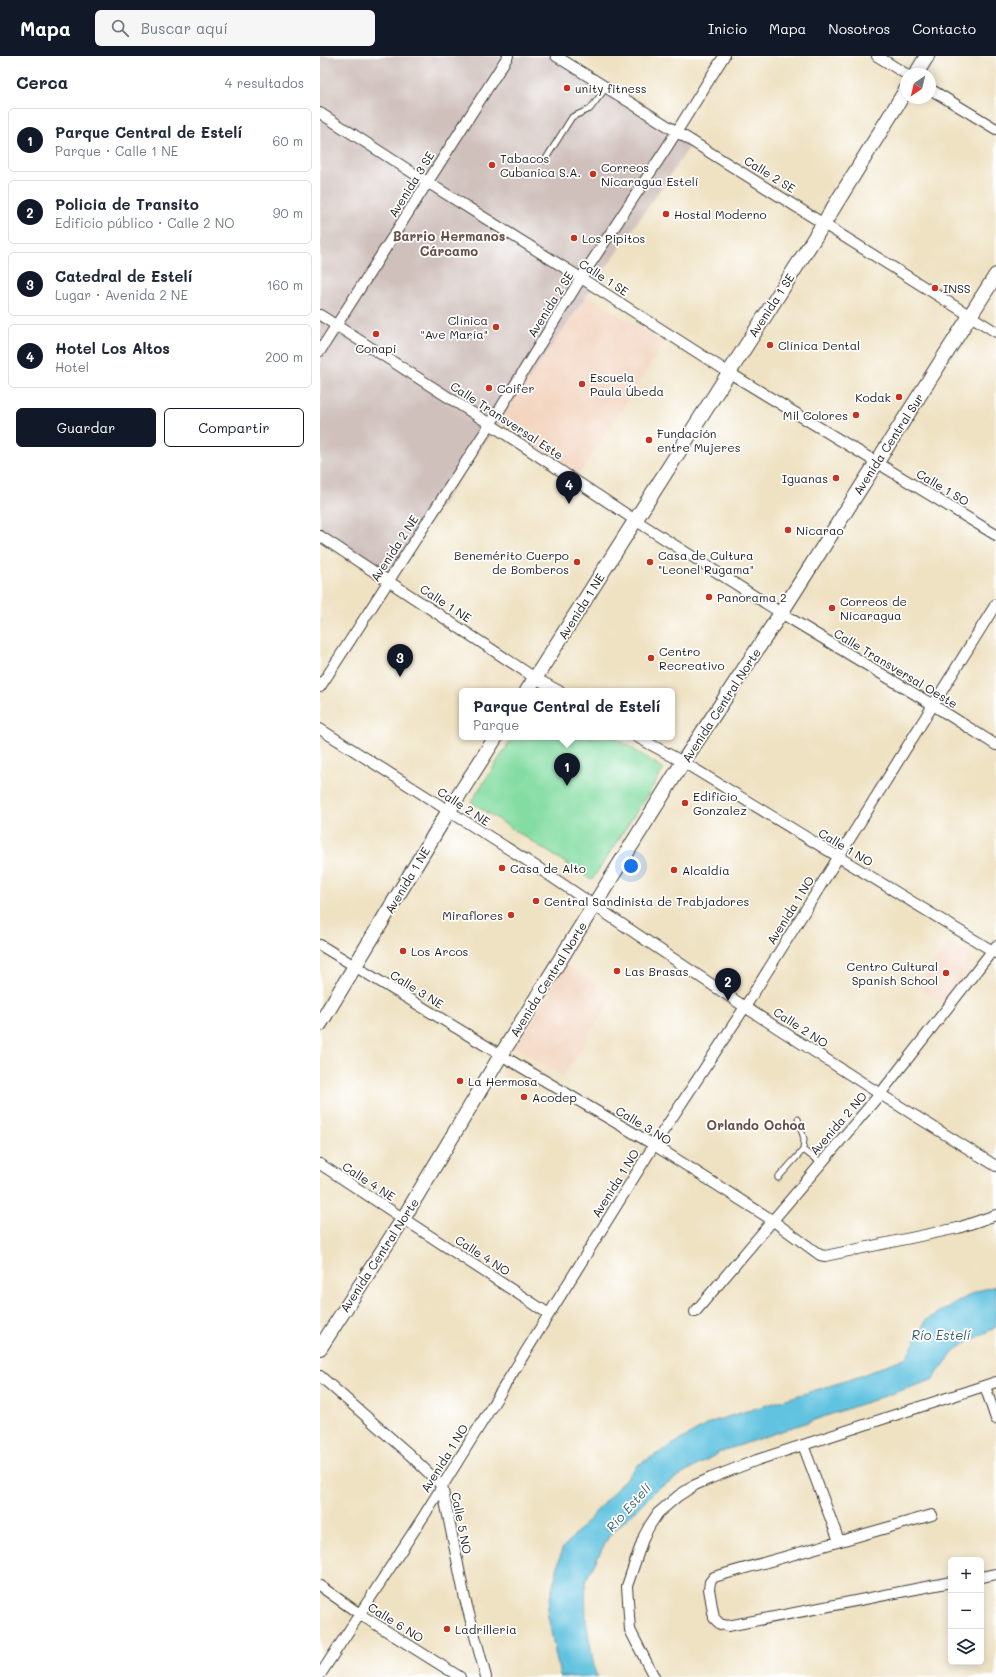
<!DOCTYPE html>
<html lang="es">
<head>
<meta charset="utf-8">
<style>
	body { margin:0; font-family:Mali,sans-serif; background:#f6f6f7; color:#1f2937 }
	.controls { position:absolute; right:12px; bottom:12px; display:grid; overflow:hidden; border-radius:6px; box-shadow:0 2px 10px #0003 }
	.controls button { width:36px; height:36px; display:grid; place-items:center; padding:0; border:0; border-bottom:1px solid #e0e1e3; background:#fff; color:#1f2937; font:20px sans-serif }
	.compass { position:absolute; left:580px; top:12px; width:36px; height:36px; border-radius:50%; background:#fff; box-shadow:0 2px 10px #0003; rotate:215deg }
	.you { position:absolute; left:311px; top:810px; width:14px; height:14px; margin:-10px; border:3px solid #fff; border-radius:50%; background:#1a73e8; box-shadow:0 0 0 6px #1a73e833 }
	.badge { display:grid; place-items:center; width:26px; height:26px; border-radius:50%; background:#111827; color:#fff; font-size:13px; font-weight:700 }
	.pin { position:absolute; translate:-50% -33px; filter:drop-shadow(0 1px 2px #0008) }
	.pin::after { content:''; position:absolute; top:21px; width:14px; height:12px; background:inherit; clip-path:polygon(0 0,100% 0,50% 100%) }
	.popup { position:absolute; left:139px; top:632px; width:216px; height:52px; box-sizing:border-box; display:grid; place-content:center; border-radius:6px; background:#fff; filter:drop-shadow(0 1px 3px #0005); font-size:13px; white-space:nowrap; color:#747a83 }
	.popup b { font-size:15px; color:#1f2937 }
	.popup::after { content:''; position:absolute; left:50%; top:100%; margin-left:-8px; border:8px solid transparent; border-top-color:#fff }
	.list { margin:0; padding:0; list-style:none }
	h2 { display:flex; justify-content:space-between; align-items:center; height:52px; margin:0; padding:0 16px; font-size:17px }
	h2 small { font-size:13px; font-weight:400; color:#747a83 }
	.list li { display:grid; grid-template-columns:26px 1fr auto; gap:12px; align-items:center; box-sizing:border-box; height:64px; margin:0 8px 8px; padding:0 8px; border:1px solid #e0e1e3; border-radius:6px }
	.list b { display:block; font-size:15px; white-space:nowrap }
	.list p { margin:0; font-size:13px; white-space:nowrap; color:#747a83 }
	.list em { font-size:13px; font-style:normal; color:#747a83 }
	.actions { display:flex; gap:8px; padding:12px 16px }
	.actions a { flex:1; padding:9px 0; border:1px solid #111827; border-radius:6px; text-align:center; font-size:14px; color:#111827 }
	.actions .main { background:#111827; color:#fff }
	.icon { flex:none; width:22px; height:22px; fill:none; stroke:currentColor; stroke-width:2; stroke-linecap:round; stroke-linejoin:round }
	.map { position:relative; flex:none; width:676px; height:1621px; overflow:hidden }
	header { display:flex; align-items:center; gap:24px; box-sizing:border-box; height:56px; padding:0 20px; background:#111827; color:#fff }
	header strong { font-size:19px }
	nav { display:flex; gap:22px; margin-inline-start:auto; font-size:14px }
	.search { width:280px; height:36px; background:#f6f6f7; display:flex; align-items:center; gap:10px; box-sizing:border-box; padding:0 14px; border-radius:6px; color:#747a83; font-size:15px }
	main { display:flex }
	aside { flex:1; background:#fff }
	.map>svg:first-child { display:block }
	.built { fill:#f3d4bf }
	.industrial { fill:#cfc0bb }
	.green { fill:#83dca1; stroke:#507c5e }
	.water { fill:#62c3e0; stroke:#3f707e }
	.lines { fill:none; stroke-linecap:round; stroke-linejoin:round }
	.lane-casing { stroke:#3c3a35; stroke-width:7 }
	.street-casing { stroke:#3c3a35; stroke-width:12 }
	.secondary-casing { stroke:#3c3a35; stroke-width:16 }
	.lane { stroke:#fff; stroke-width:5 }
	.street { stroke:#fff; stroke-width:10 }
	.secondary { stroke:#fff; stroke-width:14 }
	.poi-dot { fill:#c8321e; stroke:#fff; stroke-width:1.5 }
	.labels { text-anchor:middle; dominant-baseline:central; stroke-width:3.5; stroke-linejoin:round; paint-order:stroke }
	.poi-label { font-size:12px; fill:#1c1c1c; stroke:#fff; text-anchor:start }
	.street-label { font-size:12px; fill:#1c1c1c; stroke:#fff }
	.neighbourhood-label { font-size:13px; font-weight:bold; fill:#664f47; stroke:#fff }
	.water-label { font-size:13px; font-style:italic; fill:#385f6a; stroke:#fff }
</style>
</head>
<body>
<header>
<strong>Mapa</strong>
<div class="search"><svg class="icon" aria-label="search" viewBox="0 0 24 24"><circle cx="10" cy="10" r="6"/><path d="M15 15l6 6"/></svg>Buscar aquí</div>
<nav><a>Inicio</a><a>Mapa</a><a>Nosotros</a><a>Contacto</a></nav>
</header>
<main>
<aside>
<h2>Cerca<small>4 resultados</small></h2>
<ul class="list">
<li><span class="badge">1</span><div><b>Parque Central de Estelí</b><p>Parque · Calle 1 NE</p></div><em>60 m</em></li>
<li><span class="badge">2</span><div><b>Policia de Transito</b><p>Edificio público · Calle 2 NO</p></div><em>90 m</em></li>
<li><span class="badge">3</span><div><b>Catedral de Estelí</b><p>Lugar · Avenida 2 NE</p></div><em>160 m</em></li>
<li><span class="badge">4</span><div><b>Hotel Los Altos</b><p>Hotel</p></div><em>200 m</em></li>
</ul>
<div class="actions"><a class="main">Guardar</a><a>Compartir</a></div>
</aside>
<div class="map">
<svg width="676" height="1621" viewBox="0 0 676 1621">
	<rect width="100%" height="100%" fill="#fff"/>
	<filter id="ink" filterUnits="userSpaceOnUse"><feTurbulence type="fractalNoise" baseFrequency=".025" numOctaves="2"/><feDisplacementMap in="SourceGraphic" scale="8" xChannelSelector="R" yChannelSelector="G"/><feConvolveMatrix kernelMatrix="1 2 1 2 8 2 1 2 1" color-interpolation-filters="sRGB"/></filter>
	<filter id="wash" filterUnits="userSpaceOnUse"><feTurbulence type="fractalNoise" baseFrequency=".012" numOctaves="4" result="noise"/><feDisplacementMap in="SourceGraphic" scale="16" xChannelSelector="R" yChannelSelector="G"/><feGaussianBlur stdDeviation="0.9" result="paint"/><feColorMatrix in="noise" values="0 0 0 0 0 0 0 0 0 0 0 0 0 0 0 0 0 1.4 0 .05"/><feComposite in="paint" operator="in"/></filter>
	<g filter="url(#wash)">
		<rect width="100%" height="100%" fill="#efe2c3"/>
		<path class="built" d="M264,236L344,288L259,419L179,367Z
			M629,885L655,902L623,949L598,931Z
			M246,909L294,939L243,1021L195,991Z"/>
		<path class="industrial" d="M0,0H239L373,86L69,525L0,482Z"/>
		<path class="green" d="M193,681H295L344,713L272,824L151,746Z"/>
		<path class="water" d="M676,1230V1271L636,1293L612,1324L400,1396L337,1433L289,1480L265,1526L266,1564L275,1616L278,1621H240L227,1555L242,1493L318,1409L391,1366L535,1322L587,1301L606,1264L657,1235Z"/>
	</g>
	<g filter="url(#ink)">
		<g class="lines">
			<g class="lane-casing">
				<path id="lane" d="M225,104L252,61L270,53L286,32
					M483,1094L501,1107
					M458,1122L483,1094L484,1083L478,1063"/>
			</g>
			<g class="street-casing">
				<path id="street" d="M236,0L676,276
					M557,0L586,18
					M610,33L676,73
					M0,57L107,126L261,222L408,316L676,479
					M0,259L170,368L315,464L461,557L613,649L676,689
					M0,295L188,0
					M0,480L215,622L239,635
					M0,631L180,353L261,222L347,91L404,0
					M0,673L217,811L425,951L560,1038L676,1110
					M317,681L363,706L676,897
					M0,889L181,999L334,1089L452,1164L500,1199L505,1200L638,1172L676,1159
					M0,1108L229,1258
					M375,1256L560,1038L676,890
					M0,1320L90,1399L122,1430L145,1543L166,1621
					M665,1330L676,1363
					M483,1389L519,1485
					M612,1459L394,1521L390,1526L389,1533L394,1562L400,1568L408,1570L631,1526
					M661,1521L676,1518
					M0,1530L41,1559L140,1621
					M0,1619L105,1458L334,1089L425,951L676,548
					M334,1621L310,1574L307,1530L324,1480L330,1469L338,1457L358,1440L375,1429L391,1422L437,1404L676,1326"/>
			</g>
			<g class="secondary-casing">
				<path id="secondary" d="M596,18L607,0
					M207,635L504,167L586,34
					M0,968L128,756L176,681
					M0,1292L83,1163L181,999L363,706L461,557L676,219"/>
			</g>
			<use href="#lane" class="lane"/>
			<use href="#street" class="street"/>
			<use href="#secondary" class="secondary"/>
		</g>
	</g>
	<g class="poi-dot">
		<circle cx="247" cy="32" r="4"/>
		<circle cx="172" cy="109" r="4"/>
		<circle cx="273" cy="118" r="4"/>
		<circle cx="346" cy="158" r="4"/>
		<circle cx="254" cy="182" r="4"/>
		<circle cx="615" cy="232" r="4"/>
		<circle cx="176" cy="271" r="4"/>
		<circle cx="56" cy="278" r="4"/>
		<circle cx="450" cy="289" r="4"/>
		<circle cx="262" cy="328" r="4"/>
		<circle cx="169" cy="332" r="4"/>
		<circle cx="579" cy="341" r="4"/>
		<circle cx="536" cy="359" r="4"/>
		<circle cx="329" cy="384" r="4"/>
		<circle cx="516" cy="422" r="4"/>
		<circle cx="468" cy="474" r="4"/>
		<circle cx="257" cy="506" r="4"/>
		<circle cx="330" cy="506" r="4"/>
		<circle cx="389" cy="541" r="4"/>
		<circle cx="512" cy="552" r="4"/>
		<circle cx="331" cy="602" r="4"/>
		<circle cx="365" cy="747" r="4"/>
		<circle cx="182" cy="812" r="4"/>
		<circle cx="354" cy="814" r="4"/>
		<circle cx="216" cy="845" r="4"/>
		<circle cx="191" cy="859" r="4"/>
		<circle cx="83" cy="895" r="4"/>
		<circle cx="297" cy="915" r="4"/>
		<circle cx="626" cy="917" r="4"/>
		<circle cx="140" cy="1025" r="4"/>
		<circle cx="204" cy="1041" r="4"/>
		<circle cx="127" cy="1573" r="4"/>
	</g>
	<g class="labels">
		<g class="poi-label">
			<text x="255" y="32">unity fitness</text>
			<text x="180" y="102">Tabacos<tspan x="180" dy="14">Cubanica S.A.</tspan></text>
			<text x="281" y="111">Correos<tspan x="281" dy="14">Nicaragua Estelí</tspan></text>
			<text x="354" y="158">Hostal Moderno</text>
			<text x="262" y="182">Los Pipitos</text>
			<text x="623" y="232">INSS</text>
			<text x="168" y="264" text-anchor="end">Clínica<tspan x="168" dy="14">"Ave María"</tspan></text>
			<text x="458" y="289">Clínica Dental</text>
			<text x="56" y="292" text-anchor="middle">Conapi</text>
			<text x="270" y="321">Escuela<tspan x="270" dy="14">Paula Úbeda</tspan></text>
			<text x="177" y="332">Coifer</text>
			<text x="571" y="341" text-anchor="end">Kodak</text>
			<text x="528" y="359" text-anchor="end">Mil Colores</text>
			<text x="337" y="377">Fundación<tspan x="337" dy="14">entre Mujeres</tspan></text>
			<text x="508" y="422" text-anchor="end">Iguanas</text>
			<text x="476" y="474">Nicarao</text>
			<text x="249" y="499" text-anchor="end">Benemérito Cuerpo<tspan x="249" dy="14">de Bomberos</tspan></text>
			<text x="338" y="499">Casa de Cultura<tspan x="338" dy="14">"Leonel Rugama"</tspan></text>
			<text x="397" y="541">Panorama 2</text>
			<text x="520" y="545">Correos de<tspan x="520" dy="14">Nicaragua</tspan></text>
			<text x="339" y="595">Centro<tspan x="339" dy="14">Recreativo</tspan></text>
			<text x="373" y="740">Edificio<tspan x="373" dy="14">Gonzalez</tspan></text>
			<text x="190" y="812">Casa de Alto</text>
			<text x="362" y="814">Alcaldía</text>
			<text x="224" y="845">Central Sandinista de Trabjadores</text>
			<text x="183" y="859" text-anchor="end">Miraflores</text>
			<text x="91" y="895">Los Arcos</text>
			<text x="618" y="910" text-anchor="end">Centro Cultural<tspan x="618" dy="14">Spanish School</tspan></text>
			<text x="305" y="915">Las Brasas</text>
			<text x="148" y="1025">La Hermosa</text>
			<text x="212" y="1041">Acodep</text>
			<text x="135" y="1573">Ladrilleria</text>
		</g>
		<g class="street-label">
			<text transform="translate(450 118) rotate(32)">Calle 2 SE</text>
			<text transform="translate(91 128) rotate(-58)">Avenida 3 SE</text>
			<text transform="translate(284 221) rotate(33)">Calle 1 SE</text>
			<text transform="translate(230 248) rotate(-58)">Avenida 2 SE</text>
			<text transform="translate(451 249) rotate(-57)">Avenida 1 SE</text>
			<text transform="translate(187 364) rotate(33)">Calle Transversal Este</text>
			<text transform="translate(568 388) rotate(-57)">Avenida Central Sur</text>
			<text transform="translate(623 431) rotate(31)">Calle 1 SO</text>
			<text transform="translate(74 492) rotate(-57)">Avenida 2 NE</text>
			<text transform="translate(126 547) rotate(33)">Calle 1 NE</text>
			<text transform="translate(261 550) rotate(-58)">Avenida 1 NE</text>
			<text transform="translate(576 612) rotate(31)">Calle Transversal Oeste</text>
			<text transform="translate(401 649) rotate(-57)">Avenida Central Norte</text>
			<text transform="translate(144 750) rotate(33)">Calle 2 NE</text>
			<text transform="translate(526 791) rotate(31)">Calle 1 NO</text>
			<text transform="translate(87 824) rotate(-59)">Avenida 1 NE</text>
			<text transform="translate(470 854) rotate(-58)">Avenida 1 NO</text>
			<text transform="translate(228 923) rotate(-58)">Avenida Central Norte</text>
			<text transform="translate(97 933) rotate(32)">Calle 3 NE</text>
			<text transform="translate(481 971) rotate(33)">Calle 2 NO</text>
			<text transform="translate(518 1067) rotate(-49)">Avenida 2 NO</text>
			<text transform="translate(324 1069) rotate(31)">Calle 3 NO</text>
			<text transform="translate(49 1125) rotate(33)">Calle 4 NE</text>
			<text transform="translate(295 1127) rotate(-58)">Avenida 1 NO</text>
			<text transform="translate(59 1199) rotate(-57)">Avenida Central Norte</text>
			<text transform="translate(163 1199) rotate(33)">Calle 4 NO</text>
			<text transform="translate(124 1402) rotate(-58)">Avenida 1 NO</text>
			<text transform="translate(142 1467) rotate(79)">Calle 5 NO</text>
			<text transform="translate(76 1566) rotate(32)">Calle 6 NO</text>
		</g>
		<g class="neighbourhood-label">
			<text x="129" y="179">Barrio Hermanos<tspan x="129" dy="15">Cárcamo</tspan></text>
			<text x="436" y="1068">Orlando Ochoa</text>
		</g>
		<g class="water-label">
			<text x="621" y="1278">Río Estelí</text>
			<text transform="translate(308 1451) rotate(-48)">Río Estelí</text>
		</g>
	</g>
</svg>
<div class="controls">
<button>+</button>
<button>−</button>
<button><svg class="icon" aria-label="layers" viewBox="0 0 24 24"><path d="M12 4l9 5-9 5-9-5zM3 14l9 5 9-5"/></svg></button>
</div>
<svg class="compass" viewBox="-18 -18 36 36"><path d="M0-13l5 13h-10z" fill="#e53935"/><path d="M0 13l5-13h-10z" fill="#747a83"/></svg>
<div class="you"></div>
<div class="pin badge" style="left:247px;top:730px">1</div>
<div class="popup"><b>Parque Central de Estelí</b>Parque</div>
<div class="pin badge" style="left:408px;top:945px">2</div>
<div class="pin badge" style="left:80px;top:621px">3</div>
<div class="pin badge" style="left:249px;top:448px">4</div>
</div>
</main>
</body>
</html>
